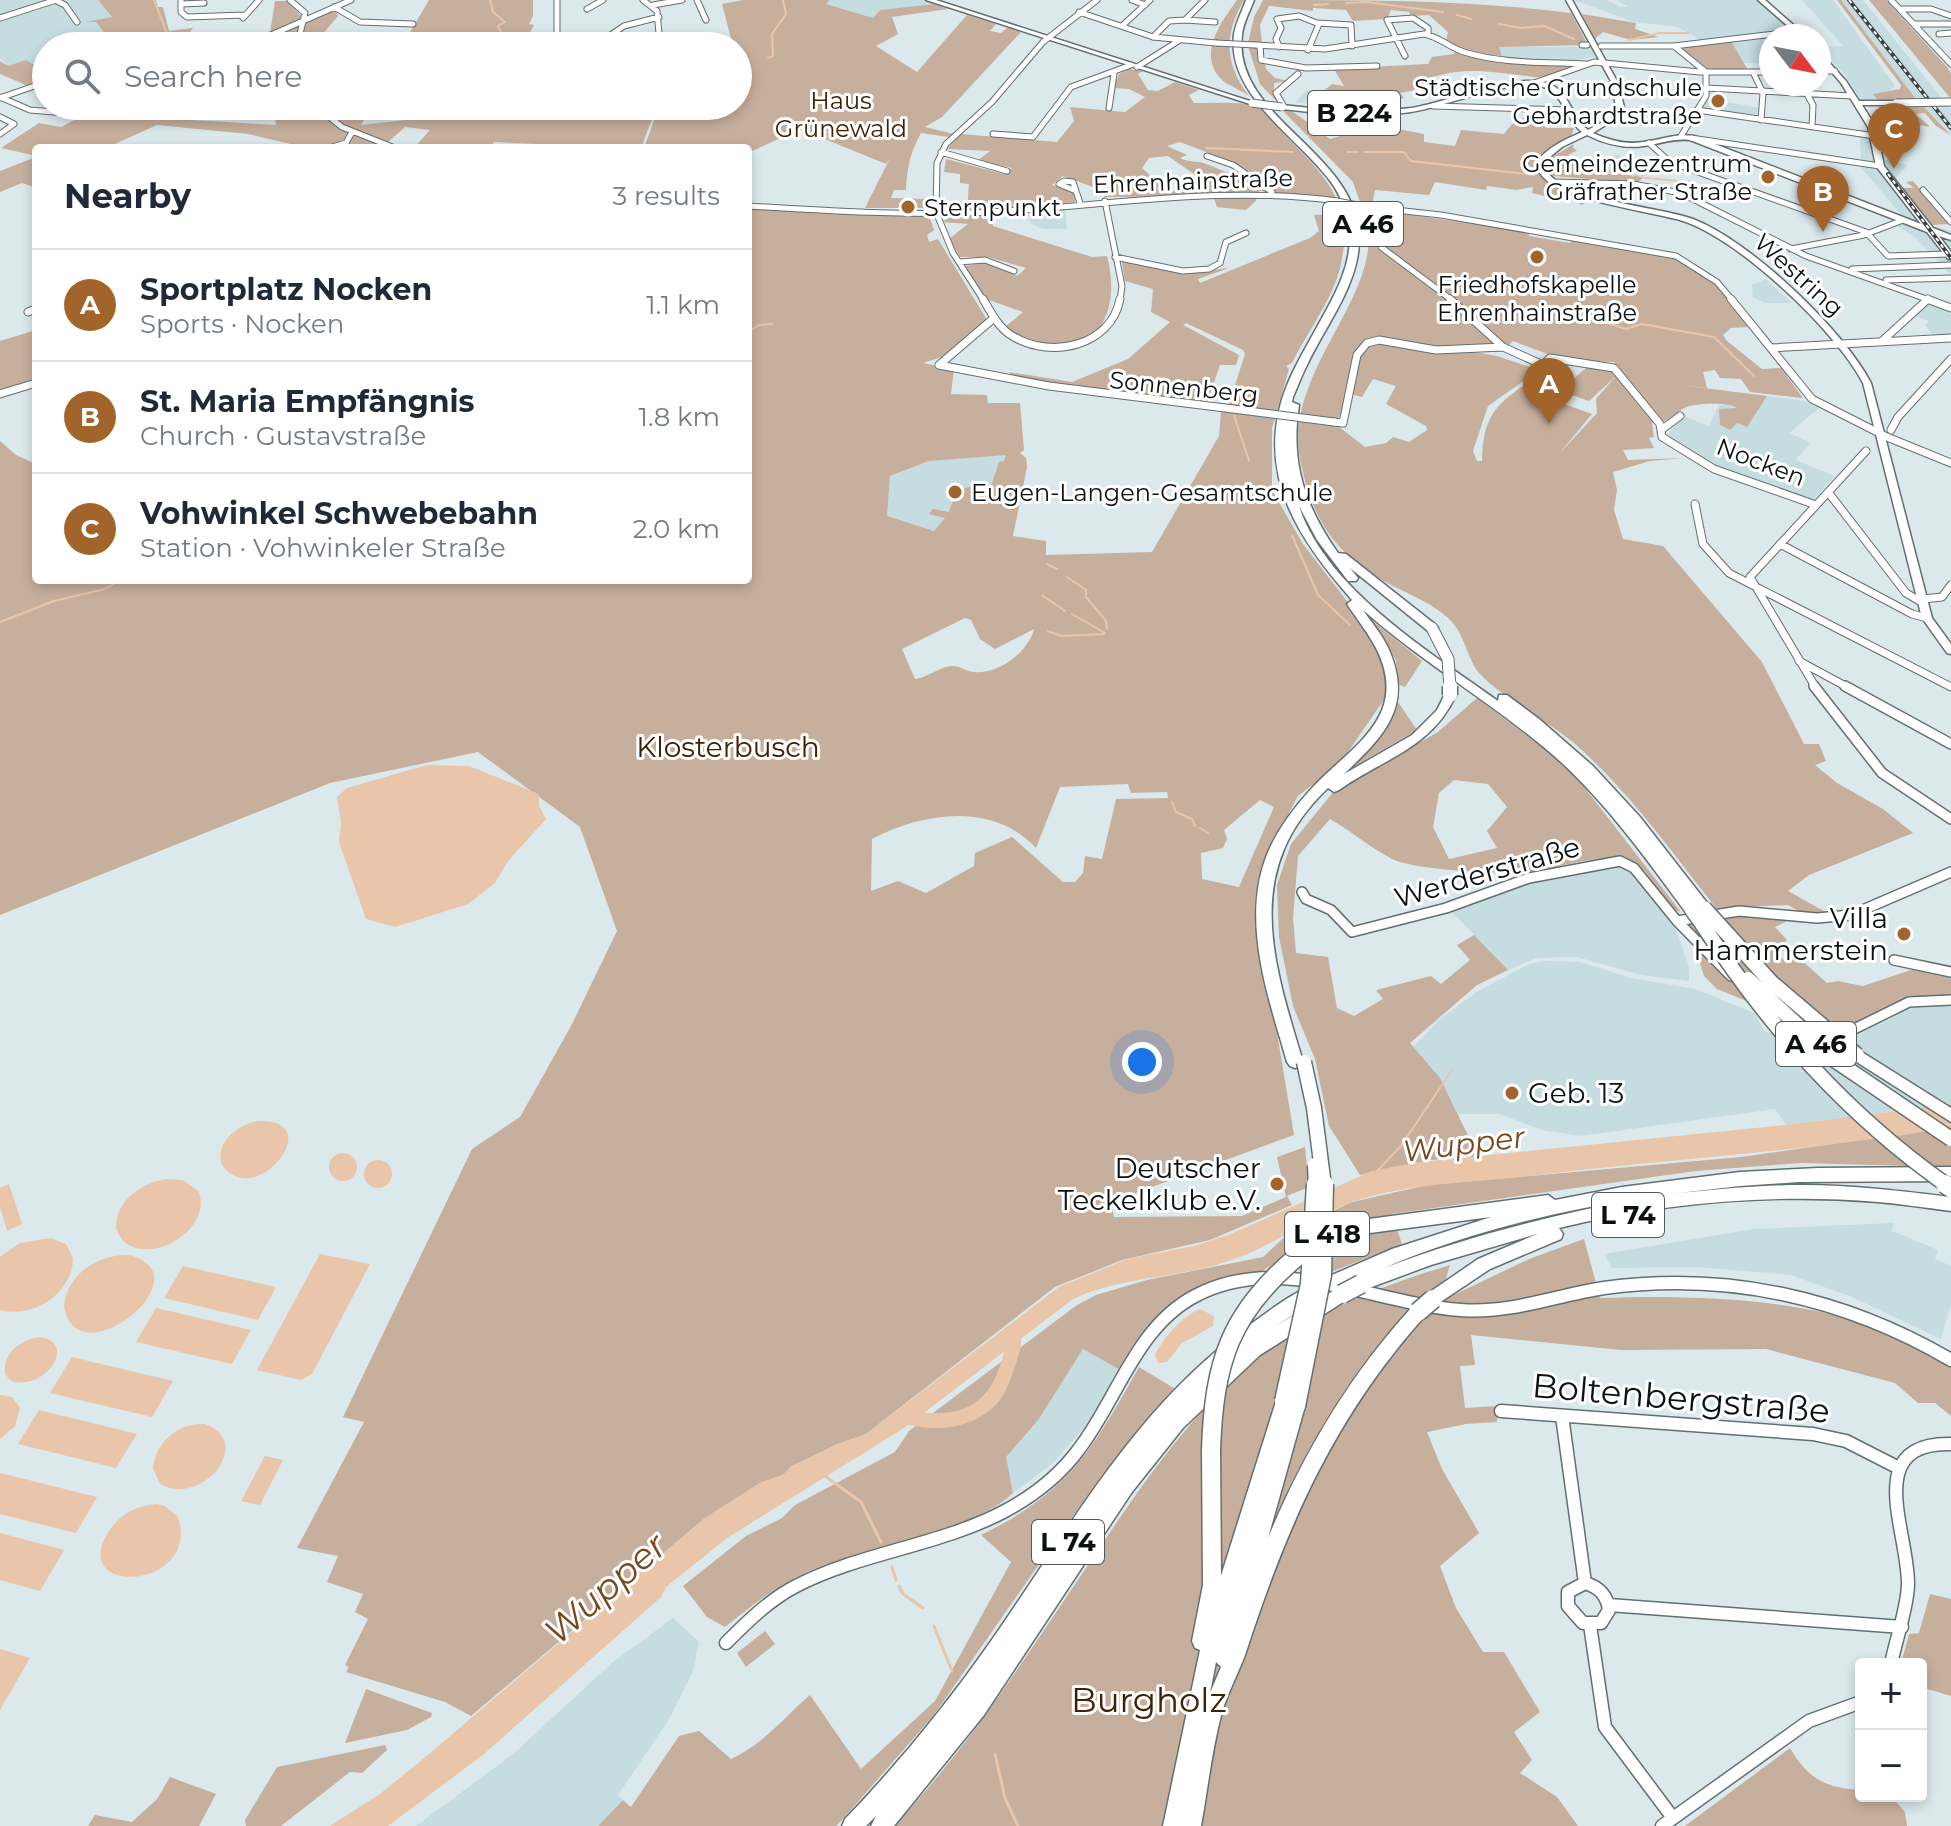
<!DOCTYPE html>
<html lang="en">
<head>
<meta charset="utf-8">
<style>
	body { margin:0; font-family:Montserrat,sans-serif; background:#f2f2f3; color:#1f2937 }
	.controls { position:absolute; right:24px; bottom:24px; display:grid; overflow:hidden; border-radius:8px; box-shadow:0 4px 12px #0003 }
	.controls button { width:72px; height:72px; display:grid; place-items:center; padding:0; border:0; border-bottom:2px solid #e0e1e3; background:#fff; color:#1f2937; font:40px sans-serif }
	.compass { position:absolute; left:1759px; top:24px; width:72px; height:72px; border-radius:50%; background:#fff; box-shadow:0 4px 12px #0003; rotate:122deg }
	.you { position:absolute; left:1142px; top:1062px; width:28px; height:28px; margin:-20px; border:6px solid #fff; border-radius:50%; background:#1a73e8; box-shadow:0 0 0 12px #1a73e833 }
	.badge { display:grid; place-items:center; width:52px; height:52px; border-radius:50%; background:#a3642b; color:#fff; font-size:26px; font-weight:700 }
	.pin { position:absolute; translate:-50% -66px; filter:drop-shadow(0 2px 4px #0008) }
	.pin::after { content:''; position:absolute; top:42px; width:28px; height:24px; background:inherit; clip-path:polygon(0 0,100% 0,50% 100%) }
	.list { margin:0; padding:0; list-style:none }
	h2 { display:flex; justify-content:space-between; align-items:center; height:104px; margin:0; padding:0 32px; font-size:34px }
	h2 small { font-size:26px; font-weight:400; color:#747a83 }
	.list li { display:grid; grid-template-columns:52px 1fr auto; gap:24px; align-items:center; box-sizing:border-box; height:112px; padding:0 32px; border-top:2px solid #e0e1e3 }
	.list b { display:block; font-size:30px; white-space:nowrap }
	.list p { margin:0; font-size:26px; white-space:nowrap; color:#747a83 }
	.list em { font-size:26px; font-style:normal; color:#747a83 }
	.icon { flex:none; width:44px; height:44px; fill:none; stroke:currentColor; stroke-width:2; stroke-linecap:round; stroke-linejoin:round }
	.map { position:relative; flex:none; width:1951px; height:1826px; overflow:hidden }
	.search { position:absolute; background:#fff; box-shadow:0 4px 12px #0003; left:32px; top:32px; width:720px; height:88px; display:flex; align-items:center; gap:20px; box-sizing:border-box; padding:0 28px; border-radius:44px; color:#747a83; font-size:30px }
	.panel { position:absolute; background:#fff; box-shadow:0 4px 12px #0003; left:32px; top:144px; width:720px; height:440px; border-radius:8px }
	.map>svg:first-child { display:block }
	.built { fill:#c5dce0 }
	.green { fill:#c7af9d; fill-rule:evenodd }
	.water { fill:#e9c5a9 }
	.lines { fill:none; stroke-linecap:round; stroke-linejoin:round }
	.stream-far1 { stroke:#e9c5a9; stroke-width:2 }
	.stream { stroke:#e9c5a9; stroke-width:3 }
	.river { fill:#e9c5a9; fill-rule:evenodd }
	.minor-far3-casing { stroke:#636f72; stroke-width:7 }
	.minor-far2-casing { stroke:#636f72; stroke-width:9 }
	.minor-far1-casing { stroke:#636f72; stroke-width:12 }
	.minor-casing { stroke:#636f72; stroke-width:15 }
	.major-casing { stroke:#636f72; stroke-width:3 }
	.highway-casing { stroke:#636f72; stroke-width:3 }
	.minor-far3 { stroke:#fff; stroke-width:5 }
	.minor-far2 { stroke:#fff; stroke-width:7 }
	.minor-far1 { stroke:#fff; stroke-width:9 }
	.minor { stroke:#fff; stroke-width:12 }
	.major { fill:#fff; fill-rule:evenodd }
	.highway { fill:#fff; fill-rule:evenodd }
	.rail-casing { stroke:#3a4142; stroke-width:4 }
	.rail { stroke:#fff; stroke-width:2; stroke-dasharray:4; stroke-linecap:butt }
	.minor-bridge-far1-casing { stroke:#636f72; stroke-width:7; stroke-linecap:butt }
	.minor-bridge-casing { stroke:#636f72; stroke-width:9; stroke-linecap:butt }
	.major-bridge-casing { stroke:#636f72; stroke-width:9; stroke-linecap:butt }
	.highway-bridge-far2-casing { stroke:#636f72; stroke-width:13; stroke-linecap:butt }
	.highway-bridge-far1-casing { stroke:#636f72; stroke-width:17; stroke-linecap:butt }
	.highway-bridge-casing { stroke:#636f72; stroke-width:21; stroke-linecap:butt }
	.minor-bridge-far1 { stroke:#fff; stroke-width:5 }
	.minor-bridge { stroke:#fff; stroke-width:7 }
	.major-bridge { stroke:#fff; stroke-width:7 }
	.highway-bridge-far2 { stroke:#fff; stroke-width:11 }
	.highway-bridge-far1 { stroke:#fff; stroke-width:14 }
	.highway-bridge { stroke:#fff; stroke-width:18 }
	.poi-dot { fill:#a3642b; stroke:#fff; stroke-width:3 }
	.labels { text-anchor:middle; dominant-baseline:central; stroke-width:6; stroke-linejoin:round; paint-order:stroke }
	.far-poi-label { font-size:24px; fill:#0c1112; stroke:#fff; text-anchor:end }
	.far-park-label { font-size:24px; fill:#422000; stroke:#fff }
	.far-street-label { font-size:24px; fill:#0c1112; stroke:#fff }
	.shield { fill:#fff; stroke:#555859; stroke-width:2 }
	.shield-label { font-size:26px; font-weight:bold; fill:#0c1112 }
	.park-label { font-size:28px; fill:#422000; stroke:#fff }
	.street-label { font-size:28px; fill:#0c1112; stroke:#fff }
	.poi-label { font-size:28px; fill:#0c1112; stroke:#fff; text-anchor:end }
	.water-label { font-size:30px; font-style:italic; fill:#78491e; stroke:#fff }
	.near-street-label { font-size:34px; fill:#0c1112; stroke:#fff }
	.near-park-label { font-size:34px; fill:#422000; stroke:#fff }
	.near-water-label { font-size:36px; font-style:italic; fill:#78491e; stroke:#fff }
</style>
</head>
<body>
<div class="map">
<svg width="1951" height="1826" viewBox="0 0 1951 1826">
	<rect width="100%" height="100%" fill="#dbe9ec"/>
	<path class="built" d="M0,0H98L112,17L87,23L96,21L110,39L83,46H46V72L8,66L0,58Z
		M830,0H921L934,4L880,10L873,18L825,4Z
		M1574,0H1607L1621,7H1628L1617,0H1756L1793,30L1702,41L1678,27L1634,22Z
		M1802,0H1833L1895,86L1877,102L1860,100L1846,76L1819,47L1843,46Z
		M1841,0H1863L1951,110V133L1916,99Z
		M1771,36V68L1769,64L1744,63L1731,41Z
		M1499,47H1590L1595,57L1570,61L1503,59Z
		M1307,90L1344,98L1346,112L1310,108L1311,104L1295,102Z
		M1710,90L1719,91V100L1758,108L1757,114L1702,110Z
		M1859,129L1869,131L1873,163L1882,164L1883,159L1908,165L1895,179L1930,225L1951,231V275L1914,236L1895,225L1907,219L1895,214L1900,213L1862,169Z
		M1616,154L1654,168L1643,178L1606,171L1602,163Z
		M1065,209L1067,229H1043L1030,223L1028,213Z
		M1766,279L1792,303H1765L1753,297L1752,285Z
		M1930,302L1951,314V335L1934,336L1925,325L1929,321L1915,316Z
		M1750,394L1806,401L1819,408L1789,433L1810,443L1795,460L1835,476L1811,502L1716,467L1677,444L1668,434L1686,413V417L1709,426L1719,405H1734L1747,417Z
		M1020,453L1026,458L1027,467L1012,537L927,531L887,516L890,476L929,461Z
		M1622,864L1636,877L1676,930L1689,967V981L1641,975L1577,957L1536,958L1508,970L1449,909L1526,881Z
		M1545,961L1580,962L1631,978L1696,989L1754,1013L1765,1032L1823,1041L1852,1038L1916,1006L1951,1004V1104L1786,1125L1775,1109L1580,1136L1542,1130L1500,1114H1458L1439,1077L1413,1047L1440,1019L1478,991L1530,964Z
		M1894,1223L1892,1231L1938,1250L1935,1259L1951,1266V1304L1941,1339L1852,1297L1791,1275L1696,1267L1612,1268L1604,1254L1754,1229Z
		M1083,1349L1120,1370L1085,1427L1053,1463L1013,1493L1005,1457L1039,1419Z
		M673,1618L699,1642L693,1671L668,1721L618,1795L623,1800L598,1826H416L513,1754L613,1662Z"/>
	<path class="green" d="M98,0H156L158,7H163L169,31L193,28L186,38H164L134,46H83L109,39L96,22H86L112,17Z
		M429,0H533V16L529,24L534,25L527,38L549,39L536,46H402Z
		M743,0H830L826,4L873,18L880,10L934,4L948,9L892,17L898,34L876,46L917,72L967,15L996,24L990,31L1001,33L1008,27L1021,32L942,117L925,127L954,134L949,137L921,133C910,153 907,168 906,190H894L891,198L929,199L927,208H865L890,158L886,164L800,129L748,153V148H644L659,106H738V46H733L722,4Z
		M1237,0H1244C1224,34 1224,64 1249,96C1241,90 1229,86 1222,80C1196,55 1222,21 1237,0Z
		M1263,0C1366,0 1469,0 1571,13L1588,45L1499,47L1503,59C1483,55 1461,54 1446,40L1448,32L1429,15L1411,16L1409,12L1391,10L1387,19L1353,21L1346,10L1313,8V11L1269,6L1260,25L1262,44L1248,43L1254,17Z
		M1837,0H1841L1916,99L1878,101L1873,94L1900,89L1901,85Z
		M1869,0H1886L1947,67L1951,73V99Z
		M275,1H287L301,16L300,20L270,33Z
		M335,9L338,16L317,41L301,39L295,46H269L271,37Z
		M1582,14L1636,23L1635,29L1659,37L1631,40L1603,32L1595,39Z
		M1731,41L1748,70H1709L1680,47Z
		M1248,46L1262,47L1266,69L1275,78L1288,81L1274,83V95L1280,105L1260,84Z
		M1455,51L1577,64C1565,68 1546,79 1534,77C1498,73 1468,66 1433,77L1439,82L1424,86L1426,88L1400,93L1404,98L1397,100L1401,106L1386,109L1376,101L1359,102L1346,112L1339,104L1343,98L1321,93L1332,84L1344,86L1334,69L1428,64L1432,57L1454,54Z
		M26,60L46,72V80L28,86L0,74V61L8,66Z
		M1129,69L1143,71L1138,74L1148,90L1158,91L1175,82L1199,90L1189,95L1194,103C1209,103 1247,101 1259,107C1268,111 1277,127 1284,134C1322,173 1353,200 1342,259C1336,295 1308,331 1292,363L1286,366L1289,369L1272,428V490L1303,544L1360,618L1384,660L1388,694L1341,762L1298,796L1266,856L1255,901L1294,1135L1111,1202L1114,1217L1242,1216L1286,1197L1277,1157L1305,1147L1309,1187L1287,1196L1292,1205L1210,1240L1122,1260L1055,1287L866,1434L838,1444L792,1466L783,1475L760,1483L705,1518L471,1716L445,1702L346,1672L349,1667L345,1665L368,1619L355,1612L363,1594L327,1582L338,1556L297,1548L364,1422L343,1417L472,1149L520,1117L571,1026L617,931L580,827L478,752L330,783L0,915V441L16,455L36,464V580H748V209L924,216L930,218L934,230L927,235L929,242L938,239L987,320L948,355L923,363L954,369L951,394L987,395L988,403H1020L1024,450L1020,453L1026,458L1027,467L1013,536L1046,541V555L1152,552L1219,436L1221,411H1233L1228,407L1245,354L1243,350L1186,323L1183,325L1239,355L1236,365H1220L1206,405L1017,382L1009,372L1072,382L1128,359L1170,322L1151,312L1153,289L1125,281L1122,262L1188,273L1229,268L1198,279L1200,283L1310,238L1319,231L1314,215L1332,214V203L1275,194L1273,191H1259L1256,201L1246,210L1217,207L1213,196L1104,197L1101,190L1063,176L1052,185L1074,192L1075,202L967,210L969,184L960,183V174L944,172L946,159L1004,174L1012,168L977,161L990,151L947,149L961,134L1057,142L1074,121L1070,107L1125,112L1145,97L1129,89L1114,88L1119,74ZM1180,142L1222,158L1246,173C1227,176 1222,169 1206,164C1196,160 1190,163 1180,158L1187,155L1167,146ZM1168,156L1210,185L1208,187L1168,192L1142,168L1149,158ZM1006,455L1004,461L999,462L991,486C968,483 956,489 949,512L933,509L929,514L945,518L934,531L887,516L890,476L929,461ZM965,618L971,620L980,639L995,649L1034,629C1028,653 995,678 969,671C962,669 960,666 951,666C938,668 928,677 915,679L902,649ZM1128,784L1131,793L1167,792L1168,798L1116,799L1102,859L1085,856L1083,873L1075,882H1063L1012,837L975,853L974,866L926,893L898,881L871,891L872,839C924,812 993,802 1036,848L1060,787ZM1260,800L1274,807L1239,887L1202,879L1201,853L1223,848L1227,839L1224,830Z
		M1882,104H1921L1951,135L1936,126L1925,113L1916,114L1930,127L1908,123L1911,134L1908,135Z
		M274,106H372L361,125L415,119L423,106H508L507,111L571,106H657L641,148H536L538,144L494,142L490,148H414L430,130L405,127L387,143L402,148H339L343,147L340,144L308,148L248,134L157,125L106,148H36V156L1,148L39,123L61,127L78,118L99,119L104,115L276,125Z
		M1283,111H1292L1330,139L1378,125L1424,134V142L1455,146L1461,130L1504,134L1511,125L1525,117L1547,128H1574L1571,137L1536,157C1524,193 1628,207 1653,213L1590,200L1582,205L1562,193L1557,199L1532,193L1533,187L1516,190L1487,186L1486,190L1435,182L1429,195L1375,190L1372,206L1361,205L1353,182Z
		M1574,144L1573,148L1577,150L1564,158C1589,172 1616,168 1643,178L1637,183L1552,176L1548,170L1550,158Z
		M36,157V188L22,183L0,192V171Z
		M1913,181L1949,224L1930,225L1902,188H1914L1906,182Z
		M1363,208L1529,232V236L1570,243L1572,239C1615,247 1668,247 1704,275C1722,289 1735,309 1749,327L1731,328L1723,335L1727,341L1762,369L1781,368L1803,398L1750,392L1741,379L1720,378L1715,370L1703,372L1707,388L1680,385L1767,396L1747,427L1737,423L1730,430L1720,425L1719,409L1737,408C1730,402 1696,403 1686,407C1674,414 1667,424 1652,423L1654,437L1649,438L1654,448L1623,450L1628,460L1684,458L1650,461L1613,472L1617,490L1614,510L1623,539L1663,546L1762,662L1804,744H1819L1826,761L1815,765L1837,783L1883,809L1913,833L1809,875L1788,891L1829,914L1802,913L1788,905L1716,908C1671,851 1629,791 1574,743C1547,721 1503,698 1481,675C1467,661 1466,634 1448,618C1433,604 1409,594 1391,585C1335,555 1311,519 1300,458C1283,366 1395,287 1363,208ZM1488,330L1506,348L1513,341L1566,361L1615,362L1614,367H1587L1560,391L1589,401L1615,377L1596,399L1597,413L1558,455L1592,414L1528,391L1534,385L1550,389L1568,372L1565,368L1539,384L1530,381C1495,405 1483,416 1482,461H1477L1473,451L1488,406L1539,370L1497,356L1458,349L1432,351L1378,342L1368,344L1360,357L1350,394L1362,397L1373,379L1396,386L1386,404L1426,426L1427,430L1409,442L1393,437L1386,443L1365,447L1334,423C1355,401 1339,365 1368,340L1429,347H1500Z
		M991,215L993,226L1092,257L1107,256C1122,312 1097,362 1033,340C1023,336 1013,334 1005,327L1023,312L986,299L965,266L988,262L1017,276L1026,268L988,257H960L949,239L968,224L942,222L951,216Z
		M36,330V382L0,393V341Z
		M1369,618L1422,661L1405,687L1397,684L1396,660Z
		M1477,698L1555,757L1578,779L1681,912C1657,907 1652,862 1625,859C1592,855 1559,868 1527,872C1501,875 1415,870 1392,859C1371,848 1351,831 1330,819L1298,856L1293,918L1296,953L1328,957L1337,1008L1354,1016L1383,999L1376,990L1431,976L1441,984L1470,960L1457,945L1474,935L1508,970L1477,985L1410,1043L1440,1078L1478,1156L1431,1160L1360,1175L1329,1126L1315,1059L1293,1006L1279,937L1277,885L1291,844L1334,791L1438,732ZM1454,780L1488,784L1507,807L1487,831L1497,848L1449,859L1433,827L1439,793Z
		M1398,702L1417,730L1344,772L1381,733Z
		M1735,915L1789,920L1775,927L1787,940L1777,951L1785,962L1799,958L1827,983L1838,981L1863,986L1917,968L1951,974V995L1908,997L1850,1026L1827,1033L1717,989L1704,976L1688,925Z
		M1951,1127V1167L1800,1163L1696,1171L1392,1214L1402,1244L1331,1272L1333,1233C1306,1244 1287,1257 1262,1271C1248,1279 1228,1276 1213,1282C1168,1297 1145,1333 1120,1370L1083,1349L1039,1419L1006,1457L1013,1493C977,1530 860,1548 807,1572C777,1585 750,1607 725,1627L707,1617L683,1586L746,1536L782,1518L795,1505L895,1452L909,1431L1077,1305L1096,1295L1147,1280L1263,1257L1293,1229L1352,1202L1428,1185L1741,1157Z
		M1584,1239L1600,1298C1710,1294 1860,1298 1951,1367V1416L1935,1403H1918L1895,1383L1766,1349L1621,1350L1471,1335L1475,1365L1460,1366L1465,1408L1498,1406L1497,1422L1466,1424L1427,1432L1442,1469L1479,1533L1440,1566L1456,1608L1483,1652H1504L1540,1712L1514,1732L1532,1760L1520,1773L1557,1797L1578,1826H894C970,1746 1028,1653 1090,1562C1145,1480 1201,1396 1284,1338C1333,1304 1394,1282 1450,1265L1439,1302L1529,1259Z
		M1139,1367L1177,1390L1069,1521L934,1715L842,1820L836,1826H598L623,1800L631,1807L679,1736L699,1731L731,1759C765,1743 782,1719 810,1695L861,1769L935,1701L1011,1562L981,1535C1069,1492 1093,1449 1139,1367Z
		M1930,1594L1951,1599V1696L1921,1687V1664H1901L1909,1634L1919,1633Z
		M765,1631L775,1644L746,1667L737,1653Z
		M366,1689L432,1713L431,1717L407,1730L345,1743Z
		M385,1745L387,1750L362,1773L350,1772L281,1826H246L245,1820L277,1767Z
		M1790,1748C1808,1779 1826,1788 1861,1790V1796H1891L1905,1812L1907,1826H1685Z
		M170,1777L216,1794L199,1826H88L95,1815L132,1822L157,1799Z"/>
	<path class="water" d="M427,765L469,766L539,794V806L546,819L508,861L495,883L468,904L395,927L366,919L339,842L341,823L337,797L347,788Z
		M1951,1104V1127L1924,1132C1790,1152 1654,1161 1519,1177C1464,1183 1405,1184 1352,1202C1307,1218 1271,1248 1226,1262C1176,1278 1120,1277 1073,1299L904,1428L727,1538L666,1587L661,1597L484,1754L388,1826H330L380,1794L428,1755L705,1518L760,1483L783,1475L792,1466L838,1444L866,1434L1059,1287L1127,1259L1194,1246L1231,1234L1372,1171L1419,1162L1786,1125Z
		M257,1121C332,1117 253,1215 221,1163C217,1140 237,1126 257,1121Z
		M329 1167a14 14 0 1 1 28 0a14 14 0 1 1-28 0Z
		M364 1174a14 14 0 1 1 28 0a14 14 0 1 1-28 0Z
		M167,1179L183,1180L199,1192C214,1236 131,1275 116,1228C116,1200 141,1183 167,1179Z
		M9,1184L22,1224L7,1231L0,1207V1188Z
		M50,1238L66,1244L73,1258C73,1293 33,1319 0,1310V1257L20,1243Z
		M320,1254L370,1264L312,1374L301,1380L257,1370Z
		M128,1255C209,1273 78,1381 64,1307C66,1275 98,1254 128,1255Z
		M183,1266L276,1287L258,1320L164,1298Z
		M156,1308L251,1330L232,1364L136,1342Z
		M1200,1309L1214,1316L1213,1326L1182,1343L1167,1362L1158,1363L1155,1355C1164,1337 1181,1317 1200,1309Z
		M39,1337C79,1342 45,1392 11,1381L5,1374C3,1353 20,1340 39,1337Z
		M72,1357L173,1381L152,1417L50,1393Z
		M0,1395L12,1397L20,1408L15,1426L0,1439Z
		M39,1410L137,1434L116,1468L18,1444Z
		M205,1424C255,1441 203,1508 160,1484L153,1468C156,1441 178,1423 205,1424Z
		M265,1456L283,1460L260,1505L241,1501Z
		M0,1474L1,1473L97,1497L76,1533L0,1514Z
		M157,1504L165,1506L178,1517C202,1590 66,1598 109,1531C120,1514 137,1505 157,1504Z
		M0,1533L64,1550L40,1591L0,1580Z
		M0,1649L30,1658L0,1710Z"/>
	<g class="lines">
		<path class="stream-far1" d="M154,0L169,39L180,46
			M490,0L493,12L505,22L498,26L507,46
			M1346,3L1366,2L1443,12
			M1314,5L1328,4
			M1457,15L1471,19
			M1499,24L1521,28L1544,26L1574,39
			M1629,40L1659,33H1688
			M768,58L773,56L772,34L786,14L783,0
			M1206,148L1293,152
			M1347,152H1358
			M1364,152H1404L1411,161L1534,175
			M1602,173H1621
			M1626,173L1634,176
			M1645,178L1692,182
			M1575,312L1626,329L1642,324L1714,337L1754,376
			M748,332L759,325L772,324
			M1234,415L1249,461
			M1292,535L1318,595L1350,625
			M1047,564L1057,569
			M1067,577L1086,590V595
			M1042,595L1065,611
			M1086,597L1106,621L1107,629
			M1072,614L1105,633
			M0,622L54,601L105,589L121,580
			M1048,631L1062,636L1104,634
			M1172,802L1176,812L1192,819L1195,826
			M1200,828L1208,833
			M1377,1171L1401,1146L1452,1070"/>
		<path class="stream" d="M825,1476L861,1502L881,1542
			M892,1567L896,1580
			M899,1586L903,1594L923,1608
			M934,1626L952,1671
			M995,1754L1005,1798L1018,1826"/>
		<path class="river" d="M1015,1327L1020,1329C1024,1340 1019,1355 1015,1366C1011,1378 1007,1391 999,1401C977,1429 932,1434 900,1422L897,1417L900,1412C910,1408 920,1413 930,1413C985,1416 999,1381 1008,1334L1010,1329Z"/>
		<g class="minor-far3-casing">
			<path id="minor-far3" d="M55,0L65,5L77,22
				M181,0V12L187,17L245,15
				M290,0L305,13L297,46
				M643,0L657,11L660,45
				M697,0L706,20
				M1132,0L1145,5
				M1205,0L1185,20L1215,22
				M1891,0L1951,64
				M181,4L204,3
				M653,5L682,0
				M334,7L360,22L413,24
				M587,9L603,0
				M1900,9H1931L1951,16
				M1079,12L1153,37L1216,43
				M0,18L56,0
				M243,18L259,0
				M1317,23L1351,25L1352,46
				M1914,24H1951
				M1122,26L1150,0
				M1939,34L1951,33
				M1153,37L1169,21L1185,20
				M602,41L624,26L659,17
				M660,41L715,38
				M1256,45L1325,49L1424,34C1440,37 1450,48 1464,52C1502,64 1547,62 1586,64
				M1260,45L1261,60L1306,68L1377,66
				M1582,45H1587
				M190,46L271,35L351,0
				M550,46L557,34V0
				M1601,46H1674L1799,31
				M1674,46L1706,72
				M1279,47L1276,39L1281,28L1277,19L1299,16L1319,24L1308,50
				M1405,56L1387,20L1413,18L1428,28V34
				M1137,67L1180,40
				M1819,71H1835
				M1753,72L1763,93L1761,120
				M1534,83L1594,62L1700,72H1771
				M1707,88L1852,96
				M1807,94L1813,105L1812,127
				M0,97L30,110L103,116
				M0,98L46,82
				M316,106L342,127L395,148
				M1433,106L1570,110
				M1284,107L1276,93L1298,74
				M1109,108L1114,74
				M1697,110L1875,136
				M0,117L14,124L0,134
				M993,134L1033,137L1071,87L1131,65
				M1681,136L1706,96V72
				M1691,138L1880,166
				M1649,143L1670,162L1866,232L1888,256L1948,254
				M329,148L346,143L352,132
				M941,152L1007,171
				M1207,156L1233,165L1272,192
				M1064,181L1073,182L1076,191L1059,184Z
				M1553,182L1633,184L1681,193L1806,256L1932,301
				M1923,190L1951,222
				M1076,191L1080,203
				M1105,201L1122,286L1120,301
				M748,206C829,211 910,216 991,212C1108,206 1221,185 1337,201
				M1368,207L1441,215L1676,256L1717,282L1733,301
				M1377,209L1381,247L1453,301
				M1791,249L1864,235L1903,220
				M1115,257L1183,271L1209,269L1220,263L1226,242L1246,233
				M959,262L985,260L1014,271
				M1852,269L1951,265
				M1886,280L1951,278
				M984,301L953,253L936,212L937,163L946,144L992,102L1043,42L1097,0
				M1925,301L1928,299"/>
		</g>
		<g class="minor-far2-casing">
			<path id="minor-far2" d="M983,299C992,314 999,329 1014,337C1052,359 1111,346 1120,299
				M1450,299L1503,347L1543,365L1550,358L1614,368L1660,424L1662,437L1714,469L1816,505
				M1731,299L1812,399L1887,437L1951,463
				M1927,299L1951,308
				M28,312L36,309
				M1881,342L1928,299
				M1771,348L1951,338
				M939,365L1049,386L1233,409
				M939,365L994,318
				M0,394L36,383
				M1334,422L1343,423L1357,355L1367,343L1379,340L1436,350L1503,347
				M1661,430L1680,416
				M1891,430L1898,417L1951,359
				M1828,492L1906,593L1923,603
				M1695,504L1703,544L1729,573L1951,687
				M1780,544L1912,614L1927,618
				M1923,599L1942,597L1951,585
				M1799,661L1849,688
				M1816,688L1750,577L1866,451"/>
		</g>
		<g class="minor-far1-casing">
			<path id="minor-far1" d="M1814,686L1882,773L1951,819
				M1845,686L1951,744
				M1302,892L1306,899L1331,910L1352,932L1446,908L1529,878L1620,861L1634,868L1677,921L1739,911L1817,918L1851,915L1951,872
				M1677,921L1731,976
				M1894,960L1951,972
				M1806,1031L1840,1036L1909,1002L1951,1000"/>
		</g>
		<g class="minor-casing">
			<path id="minor" d="M1501,1411L1813,1434L1846,1441L1897,1467
				M1562,1416L1585,1583
				M1585,1583C1599,1587 1607,1595 1609,1610L1601,1623H1583L1568,1606V1592Z
				M1609,1605L1902,1627
				M1590,1625L1605,1727L1673,1818
				M726,1643C747,1622 769,1600 796,1586C862,1552 939,1546 1005,1511C1033,1496 1060,1475 1079,1449C1117,1400 1136,1327 1195,1296C1280,1251 1374,1304 1461,1310C1510,1314 1557,1295 1604,1288C1727,1271 1845,1298 1951,1360
				M1891,1664C1896,1639 1907,1610 1908,1585C1909,1532 1861,1442 1951,1444
				M1662,1826L1809,1721L1861,1702"/>
		</g>
		<g class="major-casing">
			<path id="major" d="M926,0H936L1256,103L1250,104Z
				M1566,0H1572L1618,83L1624,107L1615,119L1593,133C1609,140 1625,145 1643,142C1661,140 1675,133 1694,136L1921,224L1876,166L1868,127L1841,83L1819,57V51L1846,81L1859,101H1896L1900,103L1896,105H1862L1876,127L1884,166L1933,228L1951,235V240L1939,236L1951,252V259H1948L1927,232L1690,140C1674,138 1660,144 1644,146C1624,149 1605,144 1587,135L1562,147L1545,161C1546,165 1546,169 1548,173C1568,200 1659,207 1693,219C1750,241 1843,329 1871,383L1932,618L1951,644V654L1947,653L1922,618L1863,383C1836,331 1739,239 1683,221C1652,211 1557,201 1540,173C1539,171 1538,163 1537,161C1550,146 1564,140 1582,132C1565,120 1564,93 1543,87C1515,77 1445,107 1411,112C1368,118 1325,114 1282,109L1278,107L1282,105C1325,110 1368,113 1411,108C1450,102 1514,71 1549,84C1570,91 1571,118 1588,130L1601,123L1616,107L1612,83Z
				M1758,0H1765L1806,36H1799Z"/>
		</g>
		<g class="highway-casing">
			<path id="highway" d="M1246,0H1254C1250,11 1243,23 1242,35C1232,119 1360,152 1359,240C1359,284 1326,325 1308,363C1302,374 1298,386 1293,397L1292,402L1299,405C1290,463 1305,506 1338,553L1346,554L1436,625L1438,628L1436,631H1428L1350,568L1358,578L1356,581H1348L1317,540L1299,506C1326,589 1430,652 1498,701L1499,695H1507L1539,719L1593,766L1640,817L1711,908L1704,913L1698,911L1692,915L1687,914C1648,861 1610,808 1562,763C1500,707 1426,666 1363,610C1372,623 1384,637 1390,652C1413,708 1383,737 1344,774L1412,735L1437,710L1446,692H1454L1456,695C1431,749 1384,758 1339,790L1334,792L1328,788C1241,870 1273,962 1303,1062L1300,1066L1295,1068L1290,1066L1287,1062C1269,999 1242,925 1265,860C1274,834 1292,810 1311,789C1350,747 1410,718 1377,650C1369,634 1357,619 1347,604L1352,600C1301,542 1258,480 1282,399C1291,371 1308,344 1322,318C1336,293 1353,261 1349,232C1347,214 1342,197 1331,182C1299,138 1226,95 1234,34C1236,23 1242,11 1246,0Z
				M1857,1049L1951,1108V1122L1852,1059L1849,1055L1852,1051Z
				M1951,1167V1181L1799,1182L1740,1186L1653,1196C1702,1191 1752,1185 1802,1185C1852,1185 1901,1191 1951,1197V1211C1927,1208 1902,1204 1878,1202C1772,1193 1662,1203 1559,1228L1563,1234L1561,1239L1490,1269L1433,1307L1427,1304L1425,1299L1427,1294L1478,1259L1537,1234L1431,1265L1361,1291L1355,1289L1353,1284L1354,1281L1338,1287L1332,1285L1330,1280L1332,1275L1392,1249L1491,1217L1370,1233L1315,1254L1309,1252L1307,1247L1309,1242L1369,1219L1548,1195L1555,1200L1622,1187L1740,1172L1818,1168ZM1650,1197C1559,1213 1471,1235 1384,1268C1468,1232 1560,1210 1650,1197Z
				M1313,1285L1319,1288L1321,1293L1319,1298L1274,1327L1336,1289L1342,1286L1348,1289L1350,1294L1348,1299L1260,1355L1183,1428L1132,1492L984,1715L894,1826H871L876,1816L866,1826H842L845,1819C899,1763 947,1704 991,1641C1070,1528 1136,1405 1251,1324C1270,1310 1291,1294 1313,1285Z
				M1418,1304L1424,1307L1426,1312L1424,1317C1333,1419 1287,1526 1245,1655C1238,1674 1228,1692 1222,1712C1212,1748 1208,1788 1201,1826H1163L1200,1650L1195,1648L1192,1641L1203,1585L1202,1450L1205,1444L1211,1441L1217,1444L1220,1450L1221,1576L1278,1395L1284,1393L1290,1395L1292,1399L1296,1398L1302,1400L1305,1406L1268,1538C1304,1452 1349,1376 1412,1307ZM1216,1662L1221,1667L1210,1693Z"/>
		</g>
		<use href="#minor-far3" class="minor-far3"/>
		<use href="#minor-far2" class="minor-far2"/>
		<use href="#minor-far1" class="minor-far1"/>
		<use href="#minor" class="minor"/>
		<use href="#major" class="major"/>
		<use href="#highway" class="highway"/>
		<g class="rail-casing">
			<path id="rail" d="M1849,0L1951,128
				M1888,174L1951,258"/>
		</g>
		<use href="#rail" class="rail"/>
		<g class="minor-bridge-far1-casing">
			<path id="minor-bridge-far1" d="M1216,43L1256,45
				M1337,201L1368,207"/>
		</g>
		<g class="minor-bridge-casing">
			<path id="minor-bridge" d="M1233,409L1334,422"/>
		</g>
		<g class="major-bridge-casing">
			<path id="major-bridge" d="M1252,103L1282,107
				M1896,103L1951,102"/>
		</g>
		<g class="highway-bridge-far2-casing">
			<path id="highway-bridge-far2" d="M1432,628L1448,659L1450,688"/>
		</g>
		<g class="highway-bridge-far1-casing">
			<path id="highway-bridge-far1" d="M1450,686V695
				M1704,908L1771,982L1857,1055
				M1692,910L1706,929
				M1702,924C1769,1027 1847,1115 1948,1186
				M1748,979L1836,1061L1951,1139
				M1304,1062L1314,1108L1324,1186
				M1315,1165L1316,1186"/>
		</g>
		<g class="highway-bridge-casing">
			<path id="highway-bridge" d="M1945,1184L1951,1188
				M1342,1294L1361,1284
				M1418,1312L1433,1299
				M1284,1401L1310,1284L1316,1184
				M1296,1406L1322,1275L1324,1184
				M1211,1450C1214,1362 1230,1312 1299,1255"/>
		</g>
		<use href="#minor-bridge-far1" class="minor-bridge-far1"/>
		<use href="#minor-bridge" class="minor-bridge"/>
		<use href="#major-bridge" class="major-bridge"/>
		<use href="#highway-bridge-far2" class="highway-bridge-far2"/>
		<use href="#highway-bridge-far1" class="highway-bridge-far1"/>
		<use href="#highway-bridge" class="highway-bridge"/>
	</g>
	<g class="poi-dot">
		<circle cx="1718" cy="101" r="8"/>
		<circle cx="1768" cy="177" r="8"/>
		<circle cx="908" cy="207" r="8"/>
		<circle cx="1537" cy="257" r="8"/>
		<circle cx="955" cy="492" r="8"/>
		<circle cx="1904" cy="934" r="8"/>
		<circle cx="1512" cy="1093" r="8"/>
		<circle cx="1277" cy="1184" r="8"/>
	</g>
	<g class="labels">
		<g class="far-poi-label">
			<text x="1702" y="87">Städtische Grundschule<tspan x="1702" dy="28">Gebhardtstraße</tspan></text>
			<text x="1752" y="163">Gemeindezentrum<tspan x="1752" dy="28">Gräfrather Straße</tspan></text>
			<text x="924" y="207" text-anchor="start">Sternpunkt</text>
			<text x="1537" y="284" text-anchor="middle">Friedhofskapelle<tspan x="1537" dy="28">Ehrenhainstraße</tspan></text>
			<text x="971" y="492" text-anchor="start">Eugen-Langen-Gesamtschule</text>
		</g>
		<g class="far-park-label">
			<text x="841" y="100">Haus<tspan x="841" dy="28">Grünewald</tspan></text>
		</g>
		<g class="far-street-label">
			<text transform="translate(1193 181) rotate(-2)">Ehrenhainstraße</text>
			<text transform="translate(1799 275) rotate(42)">Westring</text>
			<text transform="translate(1184 387) rotate(6)">Sonnenberg</text>
			<text transform="translate(1761 462) rotate(21)">Nocken</text>
		</g>
		<g class="shield">
			<rect x="1308" y="91" width="92" height="44" rx="6"/>
			<rect x="1323" y="202" width="80" height="44" rx="6"/>
			<rect x="1776" y="1022" width="80" height="44" rx="6"/>
			<rect x="1592" y="1193" width="72" height="44" rx="6"/>
			<rect x="1285" y="1212" width="84" height="44" rx="6"/>
			<rect x="1032" y="1520" width="72" height="44" rx="6"/>
		</g>
		<g class="shield-label">
			<text x="1354" y="113">B 224</text>
			<text x="1363" y="224">A 46</text>
			<text x="1816" y="1044">A 46</text>
			<text x="1628" y="1215">L 74</text>
			<text x="1327" y="1234">L 418</text>
			<text x="1068" y="1542">L 74</text>
		</g>
		<g class="park-label">
			<text x="728" y="747">Klosterbusch</text>
		</g>
		<g class="street-label">
			<text transform="translate(1487 872) rotate(-16)">Werderstraße</text>
		</g>
		<g class="poi-label">
			<text x="1888" y="918">Villa<tspan x="1888" dy="32">Hammerstein</tspan></text>
			<text x="1528" y="1093" text-anchor="start">Geb. 13</text>
			<text x="1261" y="1168">Deutscher<tspan x="1261" dy="32">Teckelklub e.V.</tspan></text>
		</g>
		<g class="water-label">
			<text transform="translate(1464 1144) rotate(-7)">Wupper</text>
		</g>
		<g class="near-street-label">
			<text transform="translate(1681 1398) rotate(5)">Boltenbergstraße</text>
		</g>
		<g class="near-park-label">
			<text x="1149" y="1700">Burgholz</text>
		</g>
		<g class="near-water-label">
			<text transform="translate(605 1588) rotate(-41)">Wupper</text>
		</g>
	</g>
</svg>
<div class="controls">
<button>+</button>
<button>−</button>
</div>
<svg class="compass" viewBox="-18 -18 36 36"><path d="M0-13l5 13h-10z" fill="#e53935"/><path d="M0 13l5-13h-10z" fill="#747a83"/></svg>
<div class="you"></div>
<div class="pin badge" style="left:1549px;top:424px">A</div>
<div class="pin badge" style="left:1823px;top:232px">B</div>
<div class="pin badge" style="left:1894px;top:169px">C</div>
<div class="search"><svg class="icon" aria-label="search" viewBox="0 0 24 24"><circle cx="10" cy="10" r="6"/><path d="M15 15l6 6"/></svg>Search here</div>
<section class="panel">
<h2>Nearby<small>3 results</small></h2>
<ul class="list">
<li><span class="badge">A</span><div><b>Sportplatz Nocken</b><p>Sports · Nocken</p></div><em>1.1 km</em></li>
<li><span class="badge">B</span><div><b>St. Maria Empfängnis</b><p>Church · Gustavstraße</p></div><em>1.8 km</em></li>
<li><span class="badge">C</span><div><b>Vohwinkel Schwebebahn</b><p>Station · Vohwinkeler Straße</p></div><em>2.0 km</em></li>
</ul>
</section>
</div>
</body>
</html>
